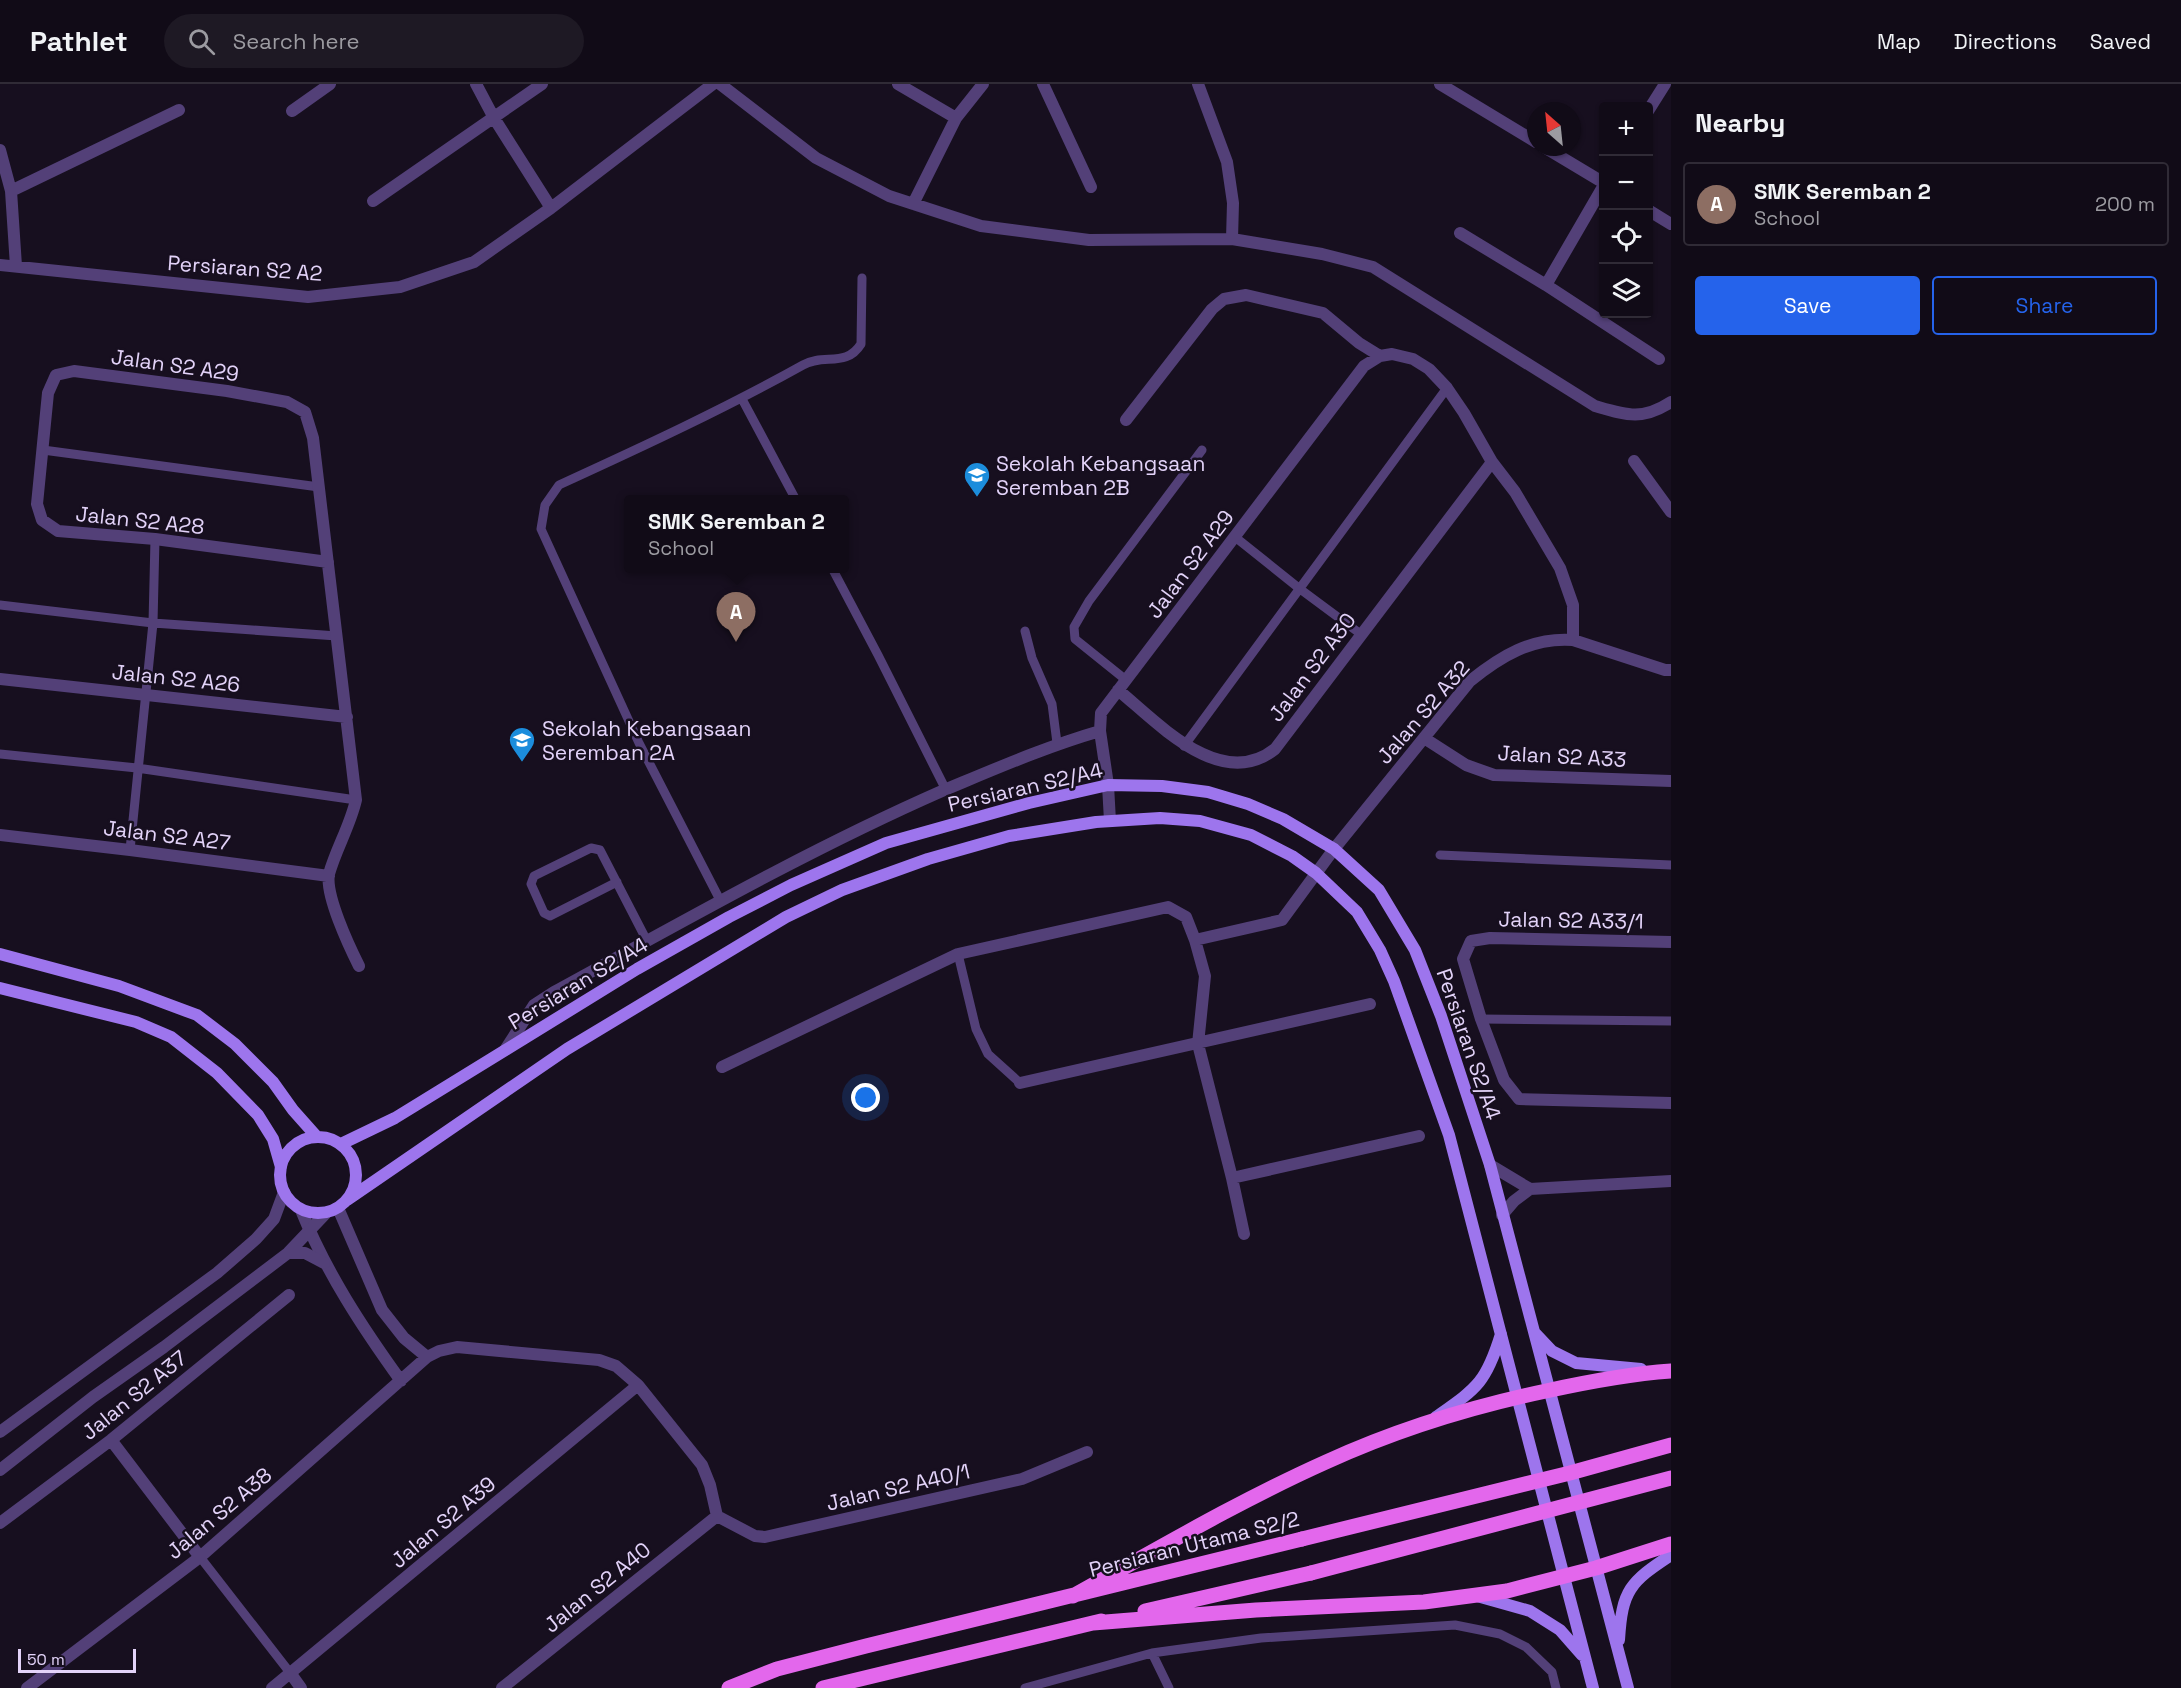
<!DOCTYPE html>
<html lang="en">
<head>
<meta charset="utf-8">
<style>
	body { margin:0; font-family:"Space Grotesk",sans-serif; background:#1e1924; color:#f1f3f6 }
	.controls { position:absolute; right:18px; top:18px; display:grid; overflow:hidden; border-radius:6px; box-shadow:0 2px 4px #0004 }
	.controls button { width:54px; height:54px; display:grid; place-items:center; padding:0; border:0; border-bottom:2px solid #302b36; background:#110b17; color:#f1f3f6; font:30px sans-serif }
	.compass { position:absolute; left:1527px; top:18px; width:54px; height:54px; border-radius:50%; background:#110b17; box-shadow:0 2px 4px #0004; rotate:333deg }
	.scale { position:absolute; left:18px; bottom:15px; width:118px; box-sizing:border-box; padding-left:6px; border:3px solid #e3d3f9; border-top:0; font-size:16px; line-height:21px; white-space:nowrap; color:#e3d3f9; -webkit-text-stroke:4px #170f1f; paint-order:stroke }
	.you { position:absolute; left:866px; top:1014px; width:21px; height:21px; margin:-15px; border:4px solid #fff; border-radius:50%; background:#1a73e8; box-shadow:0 0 0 9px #1a73e833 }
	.badge { display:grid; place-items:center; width:39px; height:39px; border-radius:50%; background:#2563eb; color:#fff; font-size:20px; font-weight:700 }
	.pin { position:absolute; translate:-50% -50px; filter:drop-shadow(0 2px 3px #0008) }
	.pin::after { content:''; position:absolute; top:32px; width:21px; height:18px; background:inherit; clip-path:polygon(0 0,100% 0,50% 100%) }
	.popup { position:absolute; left:624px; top:411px; width:225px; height:78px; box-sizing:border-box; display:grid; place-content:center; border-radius:6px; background:#110b17; filter:drop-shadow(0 2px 4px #0005); font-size:20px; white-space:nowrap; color:#9c9ba1 }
	.popup b { font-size:22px; color:#f1f3f6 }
	.popup::after { content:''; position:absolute; left:50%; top:100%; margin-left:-12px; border:12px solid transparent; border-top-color:#110b17 }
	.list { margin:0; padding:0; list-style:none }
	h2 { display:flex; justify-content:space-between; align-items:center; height:78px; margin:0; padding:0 24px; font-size:26px }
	h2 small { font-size:20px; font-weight:400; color:#9c9ba1 }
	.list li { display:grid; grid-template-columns:39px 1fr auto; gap:18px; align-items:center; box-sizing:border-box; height:84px; margin:0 12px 12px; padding:0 12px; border:2px solid #302b36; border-radius:6px }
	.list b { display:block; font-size:22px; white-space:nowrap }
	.list p { margin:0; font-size:20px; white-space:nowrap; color:#9c9ba1 }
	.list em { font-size:20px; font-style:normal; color:#9c9ba1 }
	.actions { display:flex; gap:12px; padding:18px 24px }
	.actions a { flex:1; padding:14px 0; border:2px solid #2563eb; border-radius:6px; text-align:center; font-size:21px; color:#2563eb }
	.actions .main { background:#2563eb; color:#fff }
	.icon { flex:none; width:33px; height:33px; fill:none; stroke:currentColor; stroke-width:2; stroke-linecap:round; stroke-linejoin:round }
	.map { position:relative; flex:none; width:1671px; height:1604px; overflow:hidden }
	header { display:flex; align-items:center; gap:36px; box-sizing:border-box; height:84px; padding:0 30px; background:#110b17; border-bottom:2px solid #302b36 }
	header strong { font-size:28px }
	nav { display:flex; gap:33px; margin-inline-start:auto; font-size:21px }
	.search { width:420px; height:54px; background:#1e1924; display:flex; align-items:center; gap:15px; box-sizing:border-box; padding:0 21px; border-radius:33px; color:#9c9ba1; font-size:22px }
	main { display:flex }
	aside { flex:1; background:#110b17 }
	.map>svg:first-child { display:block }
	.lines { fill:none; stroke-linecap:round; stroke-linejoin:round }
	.service { stroke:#534078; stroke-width:9 }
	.minor { stroke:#534078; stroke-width:12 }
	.tertiary { stroke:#534078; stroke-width:12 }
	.secondary { stroke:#9d75ed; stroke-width:12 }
	.primary { stroke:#e367ec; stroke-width:15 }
	.primary-bridge { stroke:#e367ec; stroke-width:15 }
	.labels { text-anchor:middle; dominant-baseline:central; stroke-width:5; stroke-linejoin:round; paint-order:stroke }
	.street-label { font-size:21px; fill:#e3d3f9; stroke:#170f1f }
	.poi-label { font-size:21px; fill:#e3d3f9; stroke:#170f1f; text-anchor:start }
</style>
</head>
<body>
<header>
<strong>Pathlet</strong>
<div class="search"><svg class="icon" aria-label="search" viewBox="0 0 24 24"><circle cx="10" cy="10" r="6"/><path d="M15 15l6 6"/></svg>Search here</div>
<nav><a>Map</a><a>Directions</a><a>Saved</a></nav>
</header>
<main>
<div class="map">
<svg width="1671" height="1604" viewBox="0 0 1671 1604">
	<rect width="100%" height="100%" fill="#170f1f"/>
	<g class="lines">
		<path class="service" d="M742,315L796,416
			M43,366L319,403
			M1235,453L1300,505L1362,551
			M832,484L878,571L946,706
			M0,521L153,539L337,552
			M1025,547L1032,574L1052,620L1057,659
			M1126,596L1075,555L1074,543L1089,517L1202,366
			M1184,662L1447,304
			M0,670L137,684L356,716
			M130,766L153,539L155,455
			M1440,771L1671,781
			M617,798L550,832L544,829L531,800L534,792L591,764L600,766L647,857
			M720,816L639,659L541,445L545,421L559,401C642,363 724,325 803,281C824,269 846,284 861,260L862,194
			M958,870L976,945L988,970L1020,999
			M1481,935L1671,937
			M200,1473L291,1590
			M1152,1569L1169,1604
			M1025,1604L1152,1569L1261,1554L1455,1541L1500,1550L1526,1563L1552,1588L1556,1604"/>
		<path class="minor" d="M476,0L494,34L551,124
			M720,0L816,74L889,112L981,142L1089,156L1232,155L1322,170L1373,183L1595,322C1626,331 1642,337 1671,318
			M898,0L956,34
			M1043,0L1091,103
			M1198,0L1227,78L1233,119L1232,155
			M1440,0L1536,58
			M292,27L330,0
			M1648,27L1665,0
			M1544,63L1604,99
			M0,66L11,107L16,182
			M11,107L179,26
			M373,117L542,0
			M913,120L956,34L983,0
			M1648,126L1671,140
			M1460,149L1546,201L1659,275
			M0,181L308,213L400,203L474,178L551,124L713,0
			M1546,201L1604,101
			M1126,336L1212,225L1224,215L1246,211L1323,229L1359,259L1380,272
			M1634,377L1671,428
			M328,478L155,455L58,447L42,436L37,420L48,309L56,291L74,287L227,307L287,318L305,328L313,354L356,716C350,742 336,765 329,790C325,811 349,862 359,882
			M0,595L347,633
			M1118,606C1158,639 1221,708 1275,665L1492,378
			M1424,654L1466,681L1494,691L1671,697
			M1110,737L1108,701L1100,647L1101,629L1364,282L1380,272L1392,270L1413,275L1429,285L1447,304L1464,329L1492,378L1515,408L1560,484L1573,521V556
			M0,751L130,766L329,792
			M1195,856L1205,892L1198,960L1232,1094L1244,1150
			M1671,858L1490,854L1471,857L1463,875L1481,935L1504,996L1519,1015L1671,1019
			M505,966L534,921L554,908C682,838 808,766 942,707C995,685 1045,663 1100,647
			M722,983L958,870L1168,823L1186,833L1195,856L1282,836L1334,765L1470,597C1501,572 1532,553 1573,556L1665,586H1671
			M1020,999L1370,920
			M1232,1094L1419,1052
			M338,1124L382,1226L404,1254L427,1273
			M301,1126C326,1188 362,1243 401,1297
			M111,1356L200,1473
			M717,1432L755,1452L765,1453L1022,1395L1087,1368
			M0,1439L111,1356L289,1211
			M291,1590L301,1604
			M27,1604L200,1473L427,1273L439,1267L457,1263L599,1276L616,1282L638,1301L702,1381L710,1401L717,1432
			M272,1604L638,1301
			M502,1604L717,1432"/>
		<path class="tertiary" d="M1490,1081L1530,1105
			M1502,1131L1514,1117L1530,1105L1671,1097
			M288,1169H305L324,1179
			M0,1348L217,1189L256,1155L274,1135L284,1108
			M0,1386L93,1313L164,1263L288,1169L326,1129"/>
		<path class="secondary" d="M0,870L119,902L197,931L235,960L273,998L293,1026L317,1053
			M0,904L136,938L171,953L217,989L258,1031L273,1055L281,1083
			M280 1091a38 38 0 1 1 76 0a38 38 0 1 1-76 0Z
			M341,1060L395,1034L637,885L729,833L791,801L886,759L1029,719L1108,701L1162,702L1208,708L1248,720L1283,735L1334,765L1379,806L1415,866L1441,932L1490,1081L1628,1604
			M347,1116L567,965L786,833L842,806L928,775L1009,752L1096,738L1160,734L1200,737L1251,751L1292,772L1316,789L1357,828L1380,866L1394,897L1449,1051L1593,1604
			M1535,1249L1552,1267L1576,1279L1641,1285
			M1436,1333C1477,1304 1486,1299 1501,1250
			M1477,1512L1530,1527L1560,1546L1582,1571
			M1619,1556C1622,1506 1630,1498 1671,1471"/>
		<path class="primary" d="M1073,1512C1156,1466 1239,1417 1326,1378C1396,1346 1470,1323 1546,1307C1587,1298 1629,1290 1671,1287
			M1145,1527L1311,1489
			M1093,1539L1256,1526L1424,1518L1507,1507L1596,1484L1671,1460
			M729,1604L777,1585L866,1562L1302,1455
			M823,1604L1101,1537"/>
		<path class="primary-bridge" d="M1302,1455L1570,1389L1671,1361
			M1311,1489L1671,1394"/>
	</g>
	<defs>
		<g id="school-pin" transform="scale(1.35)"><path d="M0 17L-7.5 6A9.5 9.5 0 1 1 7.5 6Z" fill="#1c8ddc" stroke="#170f1f"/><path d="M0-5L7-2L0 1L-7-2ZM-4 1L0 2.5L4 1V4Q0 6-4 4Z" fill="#fff"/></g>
	</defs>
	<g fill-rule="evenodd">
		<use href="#school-pin" x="977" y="391"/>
		<use href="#school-pin" x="522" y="656"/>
	</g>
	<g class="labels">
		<g class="street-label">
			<text transform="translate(245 184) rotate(4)">Persiaran S2 A2</text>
			<text transform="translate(175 281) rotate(8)">Jalan S2 A29</text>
			<text transform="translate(140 436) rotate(6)">Jalan S2 A28</text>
			<text transform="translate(1190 480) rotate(-53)">Jalan S2 A29</text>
			<text transform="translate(1312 583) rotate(-53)">Jalan S2 A30</text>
			<text transform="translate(176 594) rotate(6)">Jalan S2 A26</text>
			<text transform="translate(1423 628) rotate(-49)">Jalan S2 A32</text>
			<text transform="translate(1562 672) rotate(3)">Jalan S2 A33</text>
			<text transform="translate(1025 703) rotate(-13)">Persiaran S2/A4</text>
			<text transform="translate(167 751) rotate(7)">Jalan S2 A27</text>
			<text transform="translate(1571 836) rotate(1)">Jalan S2 A33/1</text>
			<text transform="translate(578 899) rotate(-31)">Persiaran S2/A4</text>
			<text transform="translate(1469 960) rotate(71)">Persiaran S2/A4</text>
			<text transform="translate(134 1311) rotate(-39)">Jalan S2 A37</text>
			<text transform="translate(898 1403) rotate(-13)">Jalan S2 A40/1</text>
			<text transform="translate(219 1429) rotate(-40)">Jalan S2 A38</text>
			<text transform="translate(443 1438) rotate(-40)">Jalan S2 A39</text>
			<text transform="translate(1194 1460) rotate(-14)">Persiaran Utama S2/2</text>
			<text transform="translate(597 1503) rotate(-39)">Jalan S2 A40</text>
		</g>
		<g class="poi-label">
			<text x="996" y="379">Sekolah Kebangsaan<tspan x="996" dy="24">Seremban 2B</tspan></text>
			<text x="542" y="644">Sekolah Kebangsaan<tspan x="542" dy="24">Seremban 2A</tspan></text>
		</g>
	</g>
</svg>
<div class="controls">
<button>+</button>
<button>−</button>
<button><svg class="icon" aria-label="locate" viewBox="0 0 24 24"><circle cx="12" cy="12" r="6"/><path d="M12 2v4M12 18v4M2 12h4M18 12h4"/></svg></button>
<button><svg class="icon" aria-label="layers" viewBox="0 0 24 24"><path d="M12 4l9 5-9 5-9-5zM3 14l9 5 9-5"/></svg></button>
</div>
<svg class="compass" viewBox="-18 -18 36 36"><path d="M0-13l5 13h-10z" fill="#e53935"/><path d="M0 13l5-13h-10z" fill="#9c9ba1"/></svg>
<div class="scale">50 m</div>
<div class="you"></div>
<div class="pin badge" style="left:736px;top:558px;background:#8d6e63">A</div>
<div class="popup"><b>SMK Seremban 2</b>School</div>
</div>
<aside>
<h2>Nearby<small></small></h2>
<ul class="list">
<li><span class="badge" style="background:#8d6e63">A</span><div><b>SMK Seremban 2</b><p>School</p></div><em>200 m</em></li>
</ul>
<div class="actions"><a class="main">Save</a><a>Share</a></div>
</aside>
</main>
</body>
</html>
